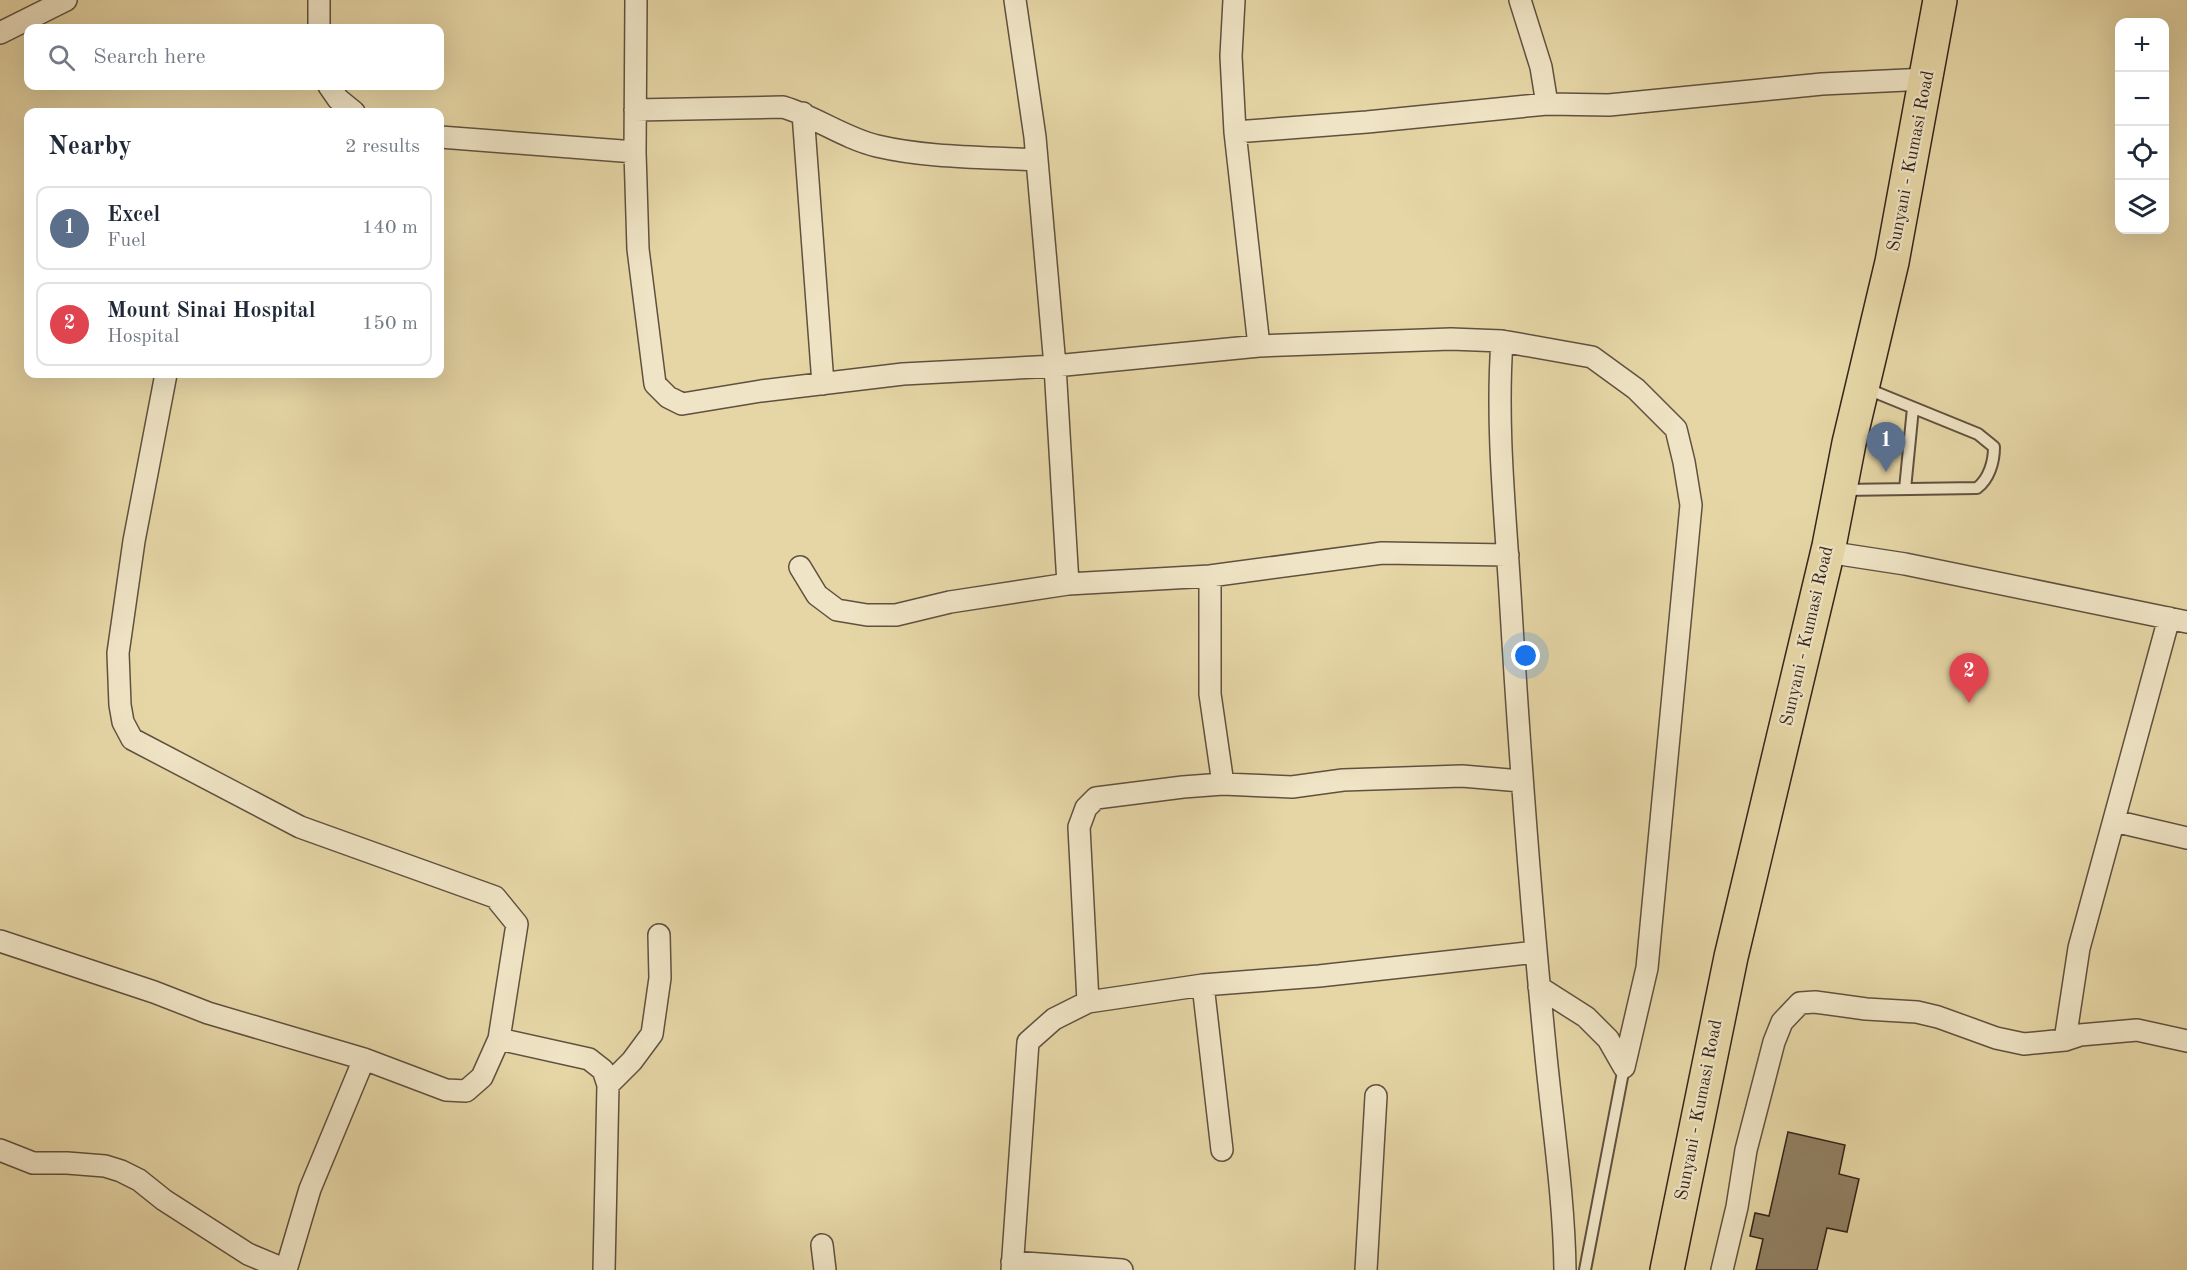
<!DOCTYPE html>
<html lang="en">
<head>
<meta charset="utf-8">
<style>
	body { margin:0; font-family:"Old Standard TT",serif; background:#f6f6f7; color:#1f2937 }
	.controls { position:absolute; right:18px; top:18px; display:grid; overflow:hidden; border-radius:12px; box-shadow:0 6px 24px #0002 }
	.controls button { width:54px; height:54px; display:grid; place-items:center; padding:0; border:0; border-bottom:2px solid #e0e1e3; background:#fff; color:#1f2937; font:30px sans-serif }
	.you { position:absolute; left:1526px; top:656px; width:21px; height:21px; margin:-15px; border:4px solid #fff; border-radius:50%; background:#1a73e8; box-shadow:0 0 0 9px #1a73e833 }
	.badge { display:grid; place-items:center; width:39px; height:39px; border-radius:50%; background:#db2777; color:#fff; font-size:20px; font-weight:700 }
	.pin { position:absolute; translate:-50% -50px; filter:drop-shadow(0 2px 3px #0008) }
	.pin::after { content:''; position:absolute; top:32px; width:21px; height:18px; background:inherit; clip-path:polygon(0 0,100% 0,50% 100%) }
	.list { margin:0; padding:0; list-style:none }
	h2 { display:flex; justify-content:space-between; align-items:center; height:78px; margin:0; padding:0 24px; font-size:26px }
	h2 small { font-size:20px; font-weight:400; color:#747a83 }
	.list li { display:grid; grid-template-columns:39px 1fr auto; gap:18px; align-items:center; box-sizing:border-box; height:84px; margin:0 12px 12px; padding:0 12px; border:2px solid #e0e1e3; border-radius:12px }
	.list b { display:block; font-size:22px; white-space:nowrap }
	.list p { margin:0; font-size:20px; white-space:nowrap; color:#747a83 }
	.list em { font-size:20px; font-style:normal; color:#747a83 }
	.icon { flex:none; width:33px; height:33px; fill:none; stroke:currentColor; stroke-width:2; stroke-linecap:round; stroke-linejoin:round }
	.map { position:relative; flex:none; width:2187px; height:1270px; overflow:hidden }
	.search { position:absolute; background:#fff; box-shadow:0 6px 24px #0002; left:24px; top:24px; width:420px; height:66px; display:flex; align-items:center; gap:15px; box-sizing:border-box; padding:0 21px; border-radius:12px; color:#747a83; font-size:22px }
	.panel { position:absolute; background:#fff; box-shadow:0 6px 24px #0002; left:24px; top:108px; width:420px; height:270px; border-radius:12px }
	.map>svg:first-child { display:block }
	.building { fill:#918164; stroke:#34251d; stroke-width:1.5 }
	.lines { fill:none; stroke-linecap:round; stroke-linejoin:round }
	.service-casing { stroke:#60513f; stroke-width:14 }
	.minor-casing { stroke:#60513f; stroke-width:24 }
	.primary-casing { stroke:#34251d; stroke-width:36 }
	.service { stroke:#efe4c5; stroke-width:10 }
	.minor { stroke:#efe4c5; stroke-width:21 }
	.primary { stroke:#e6d6a6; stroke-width:33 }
	.labels { text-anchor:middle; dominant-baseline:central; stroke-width:4.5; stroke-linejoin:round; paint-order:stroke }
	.street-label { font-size:18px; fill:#34251d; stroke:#efe4c5 }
</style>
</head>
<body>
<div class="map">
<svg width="2187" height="1270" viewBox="0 0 2187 1270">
	<rect width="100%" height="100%" fill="#e6d6a6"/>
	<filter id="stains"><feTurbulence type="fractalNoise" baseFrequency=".00333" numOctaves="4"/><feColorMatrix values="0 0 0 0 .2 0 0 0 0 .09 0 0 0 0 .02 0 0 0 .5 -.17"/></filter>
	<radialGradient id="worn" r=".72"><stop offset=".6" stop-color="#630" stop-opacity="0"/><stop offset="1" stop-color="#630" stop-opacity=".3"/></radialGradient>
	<path class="building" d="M1788,1132L1845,1145L1839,1174L1859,1179L1847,1232L1827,1228L1817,1270H1756L1763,1239L1750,1236L1755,1213L1769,1216Z"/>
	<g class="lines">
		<g class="service-casing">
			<path id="service" d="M1905,489L1913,408
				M1843,490L1977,488C1989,479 1994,462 1994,447L1978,434L1865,388
				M1585,1270L1624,1067"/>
		</g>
		<g class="minor-casing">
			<path id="minor" d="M636,0L635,152L638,249L655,384L668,397L682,404L761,391L903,374L1055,366L1259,346L1235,132L1231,56L1234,0
				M1015,0L1035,137L1055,366L1068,584
				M1520,0L1541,67L1547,104
				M319,28V0
				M0,33L66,0
				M329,86L338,99L354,112
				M635,110L783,107C816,117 844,138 877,146C928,158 984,157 1037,160
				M803,113L823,384
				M1235,132L1367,122L1547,104L1609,105L1822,84L1927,79
				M440,137L635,152
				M1502,341L1592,357L1636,389L1676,429L1684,462L1691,505L1647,968L1624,1067L1608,1039L1586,1017L1539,987
				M1259,346L1451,339L1502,341C1496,425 1505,510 1510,593C1519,745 1530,895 1545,1046C1552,1121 1564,1195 1565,1270
				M1827,552L1905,564L2187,622
				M800,567L817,595L837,610L867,615H896L950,602L1068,584L1210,576L1382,553L1508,555
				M1210,576V694L1223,784L1292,787L1343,780L1462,776L1521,781
				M2114,821L2187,838
				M0,941L154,992L208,1013L364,1059L446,1090L466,1091L482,1077L499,1039L517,924L495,897L300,827L132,739L123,722L120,705L118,653L134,541L166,374
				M1203,985L1222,1150
				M1088,1002L1079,827L1086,808L1096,798L1183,787L1223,784
				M499,1039L589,1059L603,1070L608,1085L604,1270
				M2065,1040L2080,1035L2137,1030L2187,1041
				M608,1085L632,1061L652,1034L660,978L659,935
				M0,1150L33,1163H67L105,1166L121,1171L139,1180L164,1200L248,1254L286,1270
				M822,1245L825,1270
				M1012,1262L1122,1270
				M286,1270L310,1189L364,1059
				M1012,1270L1028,1042L1054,1019L1088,1002L1203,985L1319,976L1536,952
				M1366,1270L1376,1096
				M1722,1270L1737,1207L1746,1150L1774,1042L1782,1022L1800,1003L1815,1002L1866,1009L1917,1012L1938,1017L1996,1038L2024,1044L2065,1040L2079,948L2169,618"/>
		</g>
		<g class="primary-casing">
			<path id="primary" d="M1667,1270L1731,957L1829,546L1849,443L1892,262L1940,0"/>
		</g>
		<use href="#service" class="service"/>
		<use href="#minor" class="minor"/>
		<use href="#primary" class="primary"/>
	</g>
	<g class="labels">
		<g class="street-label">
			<text transform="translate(1911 161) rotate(-79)">Sunyani - Kumasi Road</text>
			<text transform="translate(1807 636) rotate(-77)">Sunyani - Kumasi Road</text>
			<text transform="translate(1699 1110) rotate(-79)">Sunyani - Kumasi Road</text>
		</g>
	</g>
	<rect width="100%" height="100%" filter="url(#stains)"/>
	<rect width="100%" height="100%" fill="url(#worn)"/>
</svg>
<div class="controls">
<button>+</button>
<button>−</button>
<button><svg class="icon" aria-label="locate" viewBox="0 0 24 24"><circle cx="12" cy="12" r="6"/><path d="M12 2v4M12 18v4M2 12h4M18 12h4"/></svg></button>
<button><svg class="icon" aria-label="layers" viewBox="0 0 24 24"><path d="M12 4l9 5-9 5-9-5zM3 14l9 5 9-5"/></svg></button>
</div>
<div class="you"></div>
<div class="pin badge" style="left:1886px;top:472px;background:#5c6f8a">1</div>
<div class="pin badge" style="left:1969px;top:703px;background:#e0444e">2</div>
<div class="search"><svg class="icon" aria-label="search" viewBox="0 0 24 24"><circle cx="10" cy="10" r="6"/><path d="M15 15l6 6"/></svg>Search here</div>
<section class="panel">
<h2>Nearby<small>2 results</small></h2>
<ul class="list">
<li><span class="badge" style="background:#5c6f8a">1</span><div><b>Excel</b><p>Fuel</p></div><em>140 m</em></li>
<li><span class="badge" style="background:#e0444e">2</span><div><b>Mount Sinai Hospital</b><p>Hospital</p></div><em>150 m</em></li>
</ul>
</section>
</div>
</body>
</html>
